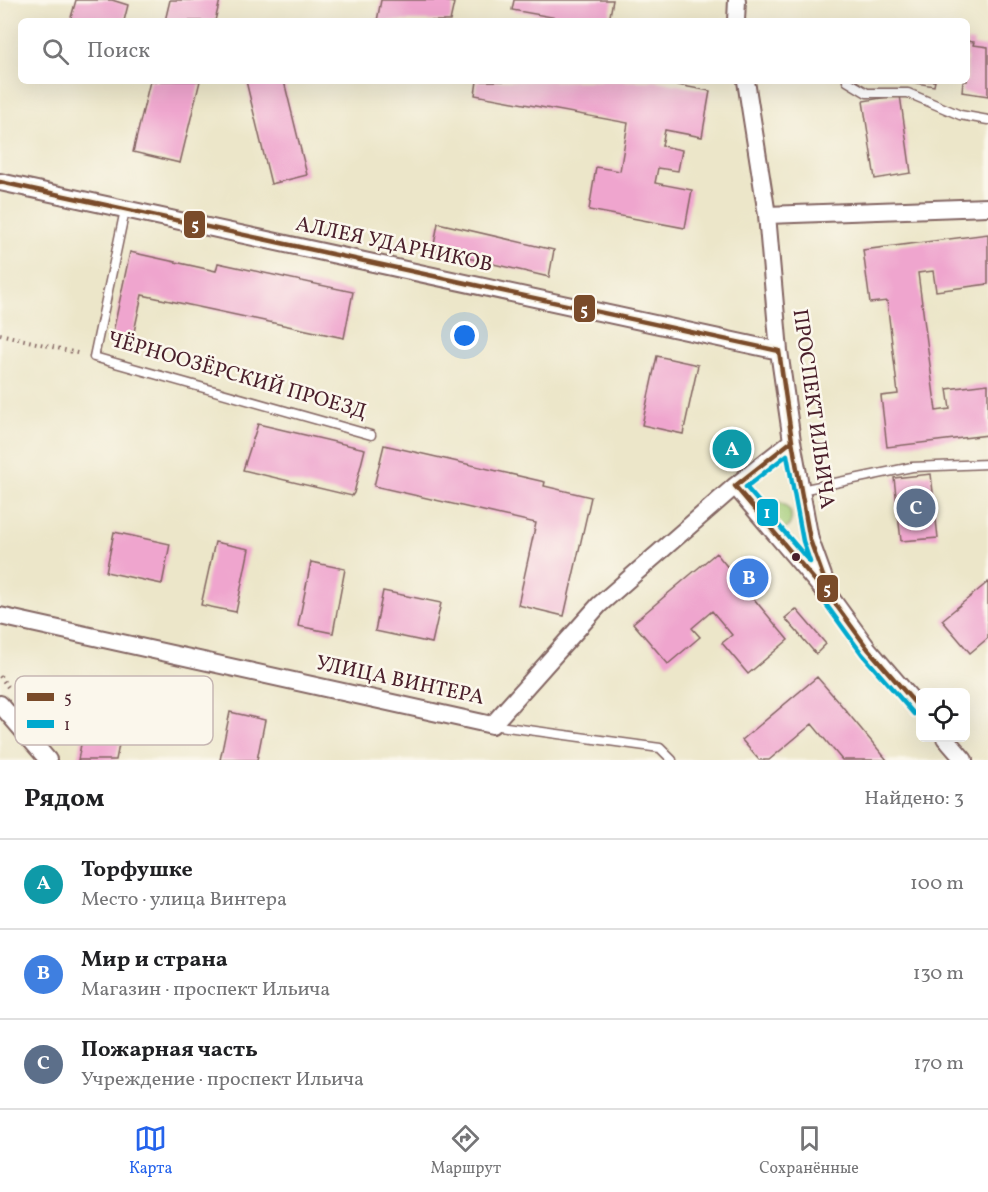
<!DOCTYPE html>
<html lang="ru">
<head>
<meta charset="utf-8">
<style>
	body { margin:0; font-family:Vollkorn,serif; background:#f2f2f2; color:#202124 }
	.controls { position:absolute; right:18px; bottom:18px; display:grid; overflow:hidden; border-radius:9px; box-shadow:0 6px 24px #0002 }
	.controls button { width:54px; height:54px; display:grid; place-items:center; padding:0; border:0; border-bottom:2px solid #e0e0e0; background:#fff; color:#202124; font:30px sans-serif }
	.you { position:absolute; left:465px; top:336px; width:21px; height:21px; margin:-15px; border:4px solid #fff; border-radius:50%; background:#1a73e8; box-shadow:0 0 0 9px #1a73e833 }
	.badge { display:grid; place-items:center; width:39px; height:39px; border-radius:50%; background:#2563eb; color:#fff; font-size:20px; font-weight:700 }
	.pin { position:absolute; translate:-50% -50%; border:3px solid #fff; box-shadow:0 2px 6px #0006 }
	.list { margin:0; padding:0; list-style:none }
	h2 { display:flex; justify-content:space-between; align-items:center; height:78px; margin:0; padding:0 24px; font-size:26px }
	h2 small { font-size:20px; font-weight:400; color:#757577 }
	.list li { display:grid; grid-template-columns:39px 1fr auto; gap:18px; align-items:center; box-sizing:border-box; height:90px; padding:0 24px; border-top:2px solid #e0e0e0 }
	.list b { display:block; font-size:22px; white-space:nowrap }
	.list p { margin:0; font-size:20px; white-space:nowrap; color:#757577 }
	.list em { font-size:20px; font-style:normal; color:#757577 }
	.icon { flex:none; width:33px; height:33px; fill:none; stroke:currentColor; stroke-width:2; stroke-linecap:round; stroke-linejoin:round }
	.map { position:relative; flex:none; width:988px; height:760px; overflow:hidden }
	.search { position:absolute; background:#fff; box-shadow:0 6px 24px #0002; left:18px; right:18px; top:18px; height:66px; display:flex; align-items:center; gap:15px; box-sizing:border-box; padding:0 21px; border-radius:9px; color:#757577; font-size:22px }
	.sheet { height:348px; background:#fff }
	nav { display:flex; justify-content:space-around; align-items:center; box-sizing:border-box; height:84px; border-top:2px solid #e0e0e0; background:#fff; font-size:16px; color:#757577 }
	nav a { display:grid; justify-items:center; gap:3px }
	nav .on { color:#2563eb }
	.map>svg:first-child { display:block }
	.green { fill:#a1ca75; stroke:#767450; stroke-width:1.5 }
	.building { fill:#efa5ce }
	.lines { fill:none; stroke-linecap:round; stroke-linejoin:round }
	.lane-casing { stroke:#836562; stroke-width:11 }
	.street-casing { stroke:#836562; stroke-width:20 }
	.path { stroke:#836562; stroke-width:4; stroke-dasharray:1.5 4.5; stroke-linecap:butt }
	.lane { stroke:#fff; stroke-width:8 }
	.street { stroke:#fff; stroke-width:16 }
	.bus-1-casing { stroke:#fbf7ec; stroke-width:9 }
	.bus-2-casing { stroke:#fbf7ec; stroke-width:9 }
	.bus-1 { stroke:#7a4b2a; stroke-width:4.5 }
	.bus-2 { stroke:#00a9ce; stroke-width:4.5 }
	.bus-dot { fill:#4a1f2b; stroke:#fbf7ec; stroke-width:2 }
	.labels { text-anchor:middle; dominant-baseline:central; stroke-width:5; stroke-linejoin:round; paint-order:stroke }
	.street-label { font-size:21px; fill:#4a1f2b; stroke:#fbf7ec }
	.key { fill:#fbf7ec; stroke:#c6b6b2; stroke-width:1.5 }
	.key-label { font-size:16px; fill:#4a1f2b }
	.line-badge { stroke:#fbf7ec; stroke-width:2 }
	.badge-label { font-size:16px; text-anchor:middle; font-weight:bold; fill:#fff }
</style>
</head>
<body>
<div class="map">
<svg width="988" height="760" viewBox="0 0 988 760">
	<rect width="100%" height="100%" fill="#fbf7ec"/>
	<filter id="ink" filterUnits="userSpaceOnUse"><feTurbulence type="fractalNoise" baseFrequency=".0167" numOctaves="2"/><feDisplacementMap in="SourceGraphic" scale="12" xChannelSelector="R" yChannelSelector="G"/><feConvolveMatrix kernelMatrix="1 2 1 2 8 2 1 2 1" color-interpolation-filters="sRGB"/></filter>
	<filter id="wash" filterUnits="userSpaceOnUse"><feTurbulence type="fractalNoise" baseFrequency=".008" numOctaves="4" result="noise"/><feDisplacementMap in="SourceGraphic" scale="24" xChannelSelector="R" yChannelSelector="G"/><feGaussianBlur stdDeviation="1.35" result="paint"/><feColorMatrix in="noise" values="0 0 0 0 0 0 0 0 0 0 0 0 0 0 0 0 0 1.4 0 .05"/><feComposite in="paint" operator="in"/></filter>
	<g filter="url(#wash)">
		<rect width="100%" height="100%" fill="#ece6c9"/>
		<path class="green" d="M775,501C794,505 797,523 781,533L762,509L767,503Z"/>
		<g id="blocks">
			<path class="building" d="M76,0H112L128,5L124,21H70Z
				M170,0H220L215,21H165Z
				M381,0H440L454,3L450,21H377Z
				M514,0H613L609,21H574L512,10Z
				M967,41L974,42L973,45L988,47V96L962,92L963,81H967Z
				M150,81H200L180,163L133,152Z
				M246,81H284L307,175L271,184Z
				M477,81H657L710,91L702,137L665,130L662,146L682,150L678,171L658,168L655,183L692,190L685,228L589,210L596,167L620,171L628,123L475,95Z
				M904,81H935L934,86Z
				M900,95L911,173L875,179L863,101Z
				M438,223L554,250L549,277L433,250Z
				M988,234V284L936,291L933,271L918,273L936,411L950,409L947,389L988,384V435L887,447L881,396L898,394L887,301L870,303L863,250Z
				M130,252L216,271L218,263L353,292L344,338L142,295L132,341L112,337Z
				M657,356L698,365L683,434L642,425Z
				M258,424L365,449L354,493L352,496L243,470Z
				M384,445L545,482L544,486L591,497L564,616L518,605L536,523L374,486Z
				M931,474L938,538L901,541L894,478Z
				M114,532L170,544L162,584L106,572Z
				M215,542L249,549L236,612L201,605Z
				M716,553L788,640L748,674L722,643L732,635L712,611L692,628L700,637L668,664L633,623Z
				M311,562L345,569L333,633L298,626Z
				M988,582V638L970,653L942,620Z
				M383,591L441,603L432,643L375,631Z
				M796,609L826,644L816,654L785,618Z
				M817,677L837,700L887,760H842L812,724L769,760H759L742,740Z
				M93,681L130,689L116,760H78Z
				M230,712L265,720L257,760H220Z"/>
		</g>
	</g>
	<g filter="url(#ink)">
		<use href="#blocks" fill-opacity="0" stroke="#836562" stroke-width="1.5"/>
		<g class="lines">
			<g class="lane-casing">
				<path id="lane" d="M847,81L867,93H908L960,115L988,120
					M125,210L94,357L371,435
					M801,490L912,467L988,464
					M492,725L660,748L672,760"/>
			</g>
			<g class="street-casing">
				<path id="street" d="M736,21L737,0
					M746,81L767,215L779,351L792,441L810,540L831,598L868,649L920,709
					M0,182L779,351
					M767,215L988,207
					M735,486L824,591
					M0,616L492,725L599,605L735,486L792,441
					M0,704L48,760
					M945,738L964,760"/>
			</g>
			<path class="path" d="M0,334L81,354
				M0,676L10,690"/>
			<use href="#lane" class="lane"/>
			<use href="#street" class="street"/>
			<g class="bus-1-casing">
				<path id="bus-1" d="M0,182L779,351
					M779,351L792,441L810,540L831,598L868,649L920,709
					M792,441L735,486L818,584"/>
			</g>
			<g class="bus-2-casing">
				<path id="bus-2" d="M787,455L803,541L810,562L746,487Z
					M825,603L862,654L914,714"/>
			</g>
			<use href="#bus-1" class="bus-1"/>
			<use href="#bus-2" class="bus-2"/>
		</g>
	</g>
	<circle class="bus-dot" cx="796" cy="557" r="5"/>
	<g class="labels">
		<g class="street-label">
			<text transform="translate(394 245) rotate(12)">АЛЛЕЯ УДАРНИКОВ</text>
			<text transform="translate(237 376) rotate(16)">ЧЁРНООЗЁРСКИЙ ПРОЕЗД</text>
			<text transform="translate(813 409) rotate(82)">ПРОСПЕКТ ИЛЬИЧА</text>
			<text transform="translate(400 681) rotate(12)">УЛИЦА ВИНТЕРА</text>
		</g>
	</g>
	<rect x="15" y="676" width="198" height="69" rx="9" class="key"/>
	<rect x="27" y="693" width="27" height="8" fill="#7a4b2a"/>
	<rect x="27" y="720" width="27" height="8" fill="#00a9ce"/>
	<g class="key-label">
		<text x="64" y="703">5</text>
		<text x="64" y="730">1</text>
	</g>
	<g class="line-badge">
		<rect x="183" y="210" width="23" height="29" rx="6" fill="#7a4b2a"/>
		<rect x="573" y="294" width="23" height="29" rx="6" fill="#7a4b2a"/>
		<rect x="756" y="498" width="23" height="29" rx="6" fill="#00a9ce"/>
		<rect x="816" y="574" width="23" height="29" rx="6" fill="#7a4b2a"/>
	</g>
	<g class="badge-label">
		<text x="195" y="230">5</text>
		<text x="584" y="315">5</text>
		<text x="767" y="518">1</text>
		<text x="827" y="594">5</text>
	</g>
</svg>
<div class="controls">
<button><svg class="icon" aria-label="locate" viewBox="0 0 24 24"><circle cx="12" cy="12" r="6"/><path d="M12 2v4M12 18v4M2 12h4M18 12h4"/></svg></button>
</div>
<div class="you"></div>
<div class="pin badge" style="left:732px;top:449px;background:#0f9aa8">A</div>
<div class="pin badge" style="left:749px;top:578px;background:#3f7fe0">B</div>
<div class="pin badge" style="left:916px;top:508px;background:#5c6f8a">C</div>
<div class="search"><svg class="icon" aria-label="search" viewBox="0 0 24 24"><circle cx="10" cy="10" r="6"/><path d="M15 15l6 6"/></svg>Поиск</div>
</div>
<section class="sheet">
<h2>Рядом<small>Найдено: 3</small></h2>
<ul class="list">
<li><span class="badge" style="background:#0f9aa8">A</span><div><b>Торфушке</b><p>Место · улица Винтера</p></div><em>100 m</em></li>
<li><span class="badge" style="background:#3f7fe0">B</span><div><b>Мир и страна</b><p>Магазин · проспект Ильича</p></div><em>130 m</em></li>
<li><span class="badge" style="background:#5c6f8a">C</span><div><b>Пожарная часть</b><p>Учреждение · проспект Ильича</p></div><em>170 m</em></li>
</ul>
</section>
<nav>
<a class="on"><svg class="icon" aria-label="map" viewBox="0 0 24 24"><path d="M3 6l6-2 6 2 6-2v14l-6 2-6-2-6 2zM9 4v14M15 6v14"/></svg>Карта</a>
<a><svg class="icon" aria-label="directions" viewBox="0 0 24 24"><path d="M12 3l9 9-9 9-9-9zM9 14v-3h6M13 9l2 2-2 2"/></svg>Маршрут</a>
<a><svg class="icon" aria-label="saved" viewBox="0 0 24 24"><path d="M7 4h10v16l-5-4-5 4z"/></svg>Сохранённые</a>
</nav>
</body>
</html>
